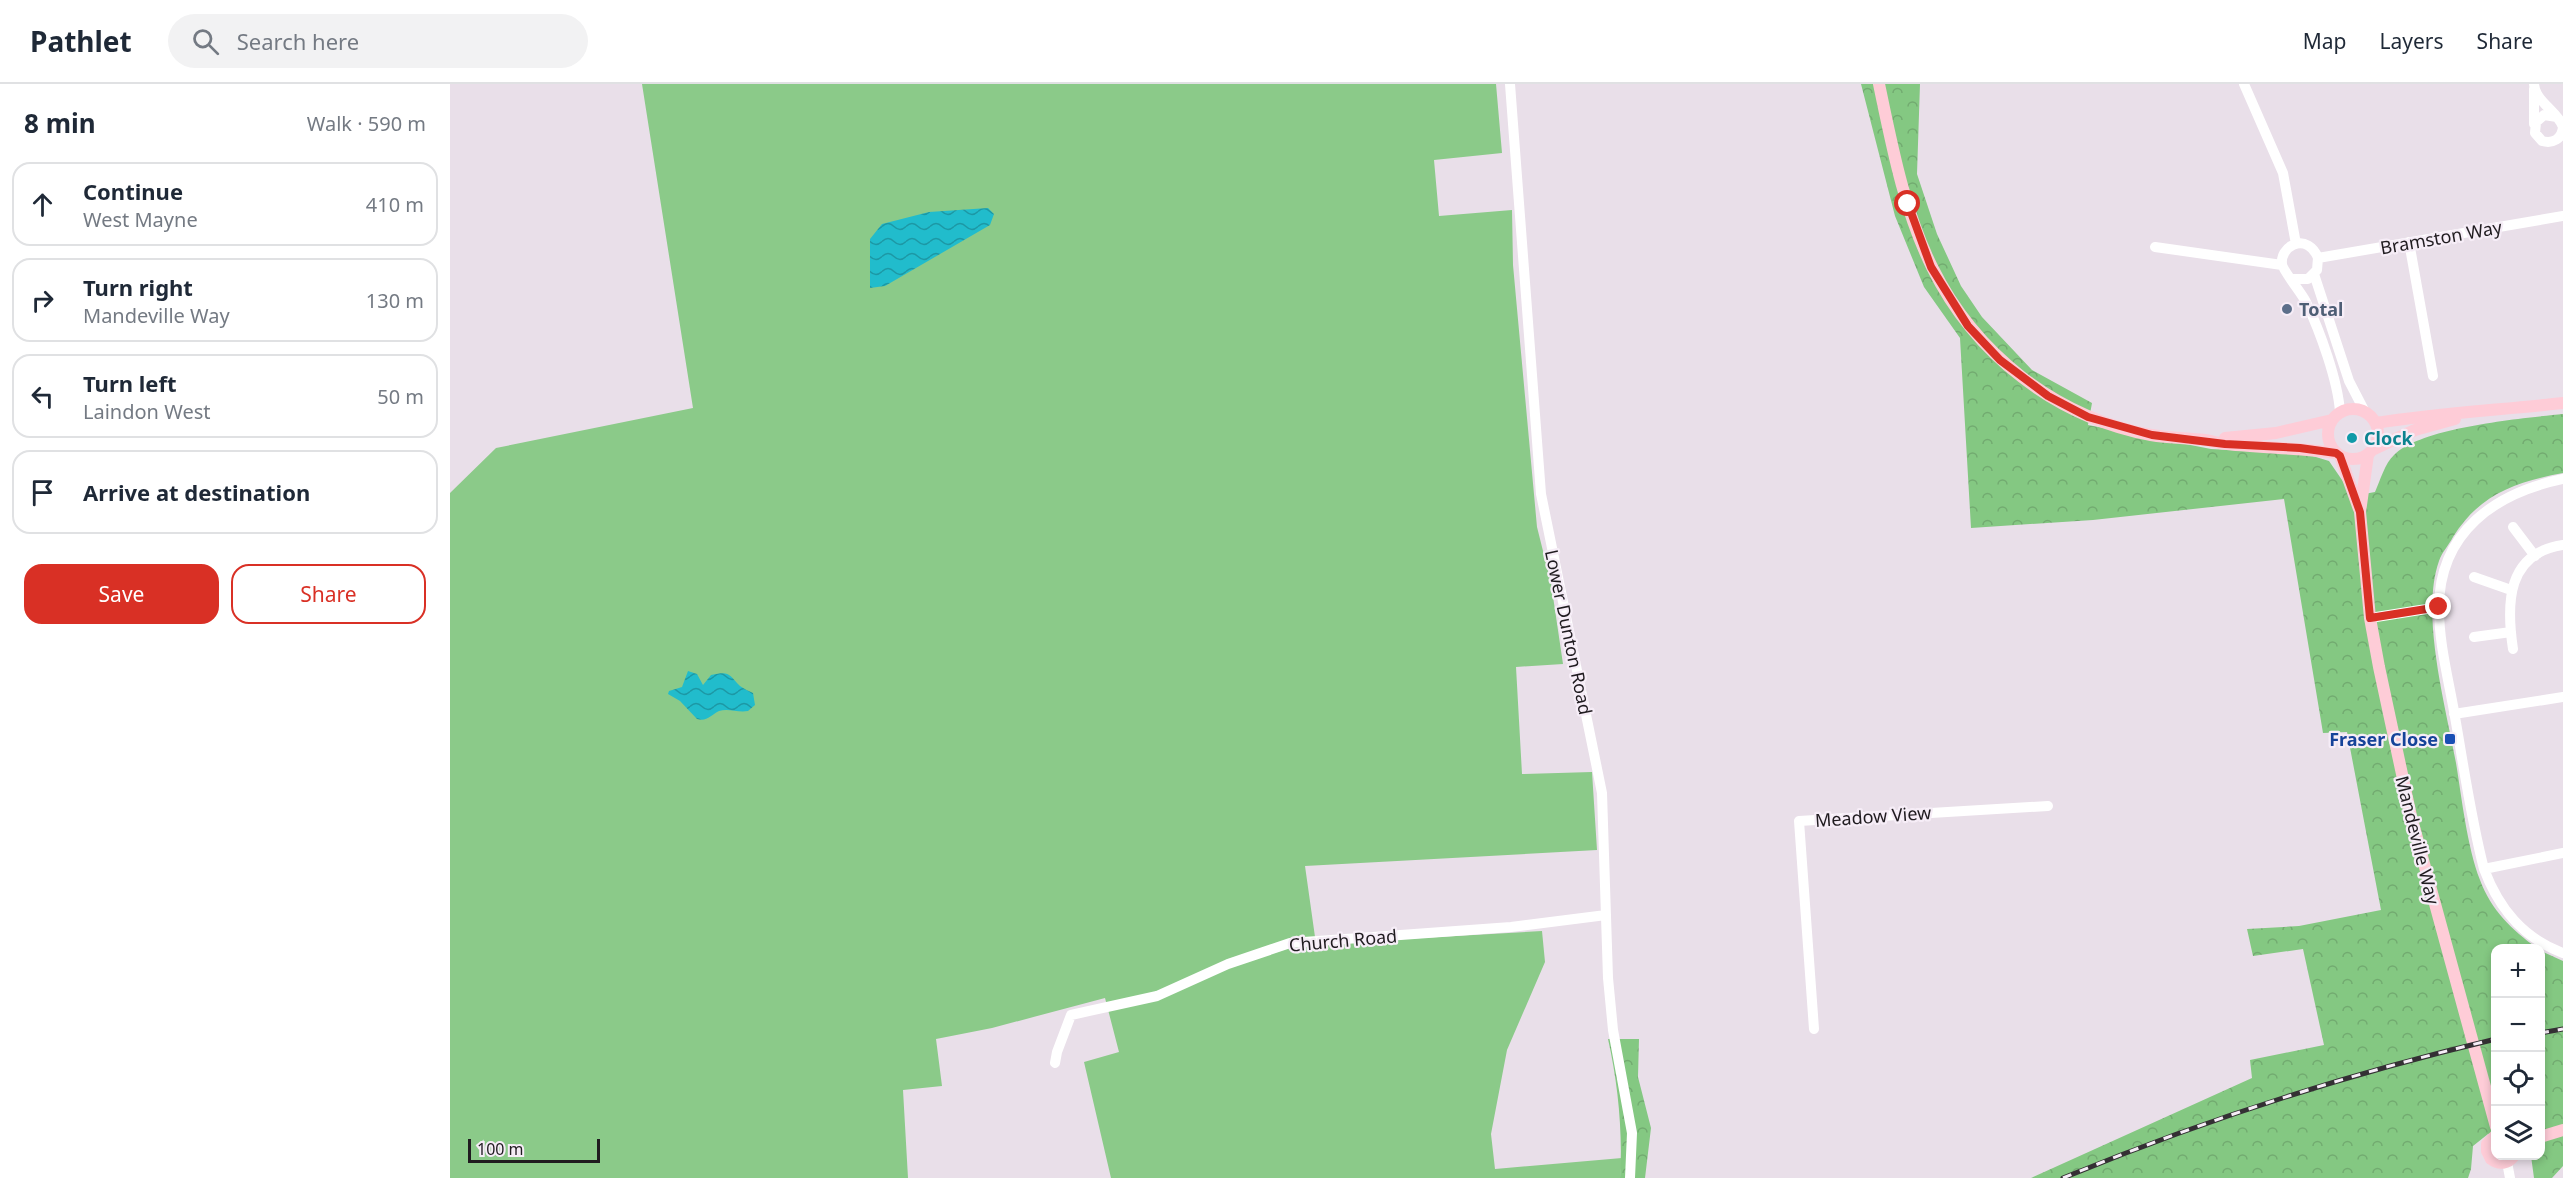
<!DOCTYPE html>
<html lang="en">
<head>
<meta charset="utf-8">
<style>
	body { margin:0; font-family:"Noto Sans",sans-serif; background:#f2f2f3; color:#1f2937 }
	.controls { position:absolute; right:18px; bottom:18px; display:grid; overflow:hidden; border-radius:12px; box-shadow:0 3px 9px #0003 }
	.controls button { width:54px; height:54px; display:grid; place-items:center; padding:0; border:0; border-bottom:2px solid #e0e1e3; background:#fff; color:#1f2937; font:30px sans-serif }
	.scale { position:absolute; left:18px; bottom:15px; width:132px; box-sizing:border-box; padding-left:6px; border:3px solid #201c20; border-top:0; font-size:16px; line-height:21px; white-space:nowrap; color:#201c20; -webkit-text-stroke:4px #f6edf7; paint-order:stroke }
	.stop { position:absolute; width:18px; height:18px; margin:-14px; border:4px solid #d93025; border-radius:50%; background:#fff }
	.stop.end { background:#d93025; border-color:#fff; box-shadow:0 2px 6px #0008 }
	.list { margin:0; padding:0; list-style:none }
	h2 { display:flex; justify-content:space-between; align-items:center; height:78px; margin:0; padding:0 24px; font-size:26px }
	h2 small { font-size:20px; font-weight:400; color:#747a83 }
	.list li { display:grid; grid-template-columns:39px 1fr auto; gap:18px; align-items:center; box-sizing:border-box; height:84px; margin:0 12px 12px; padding:0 12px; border:2px solid #e0e1e3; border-radius:18px }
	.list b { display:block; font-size:22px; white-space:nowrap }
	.list p { margin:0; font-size:20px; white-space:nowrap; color:#747a83 }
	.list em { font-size:20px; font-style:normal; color:#747a83 }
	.actions { display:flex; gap:12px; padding:18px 24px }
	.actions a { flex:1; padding:14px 0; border:2px solid #d93025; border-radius:18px; text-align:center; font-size:21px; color:#d93025 }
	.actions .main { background:#d93025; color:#fff }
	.icon { flex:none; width:33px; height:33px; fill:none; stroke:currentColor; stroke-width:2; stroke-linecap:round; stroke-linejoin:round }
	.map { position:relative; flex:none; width:2113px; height:1094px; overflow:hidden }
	header { display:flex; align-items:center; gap:36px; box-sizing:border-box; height:84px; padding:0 30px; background:#fff; border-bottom:2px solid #e0e1e3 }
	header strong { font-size:28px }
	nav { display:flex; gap:33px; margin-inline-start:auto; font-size:21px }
	.search { width:420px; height:54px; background:#f2f2f3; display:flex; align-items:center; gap:15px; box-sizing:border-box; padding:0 21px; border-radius:33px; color:#747a83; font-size:22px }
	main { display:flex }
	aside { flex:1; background:#fff }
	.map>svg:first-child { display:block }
	.green { fill:#8bca89 }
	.forest { fill:url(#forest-crowns) }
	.water { fill:url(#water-waves) }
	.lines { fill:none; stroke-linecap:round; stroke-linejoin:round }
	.minor { stroke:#fff; stroke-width:10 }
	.major { stroke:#feccd7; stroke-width:12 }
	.rail-casing { stroke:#343034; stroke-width:5 }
	.rail { stroke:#f6edf7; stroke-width:3; stroke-dasharray:9; stroke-linecap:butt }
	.route { stroke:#d93025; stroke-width:8 }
	.service-dot { fill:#5c6f8a; stroke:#f6edf7; stroke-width:2 }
	.culture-dot { fill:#0f9aa8; stroke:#f6edf7; stroke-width:2 }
	.transit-dot { fill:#1a4fb4; stroke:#f6edf7; stroke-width:2 }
	.labels { text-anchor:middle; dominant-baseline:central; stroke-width:4.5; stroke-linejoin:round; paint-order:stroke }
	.street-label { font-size:18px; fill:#201c20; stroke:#f6edf7 }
	.service-label { font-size:18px; font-weight:bold; fill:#4e5e75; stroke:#f6edf7; text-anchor:start }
	.culture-label { font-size:18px; font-weight:bold; fill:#0d838f; stroke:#f6edf7; text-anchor:start }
	.transit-label { font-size:18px; font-weight:bold; fill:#164399; stroke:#f6edf7; text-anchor:end }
</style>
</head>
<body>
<header>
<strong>Pathlet</strong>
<div class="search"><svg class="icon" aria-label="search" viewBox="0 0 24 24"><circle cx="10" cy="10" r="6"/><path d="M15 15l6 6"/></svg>Search here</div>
<nav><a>Map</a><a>Layers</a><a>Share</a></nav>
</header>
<main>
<aside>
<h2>8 min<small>Walk · 590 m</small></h2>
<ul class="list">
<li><svg class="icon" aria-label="ahead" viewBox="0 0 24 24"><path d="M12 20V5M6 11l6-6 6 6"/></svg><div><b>Continue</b><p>West Mayne</p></div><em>410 m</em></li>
<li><svg class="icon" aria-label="right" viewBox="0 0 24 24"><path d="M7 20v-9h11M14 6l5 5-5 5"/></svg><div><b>Turn right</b><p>Mandeville Way</p></div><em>130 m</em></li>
<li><svg class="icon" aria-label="left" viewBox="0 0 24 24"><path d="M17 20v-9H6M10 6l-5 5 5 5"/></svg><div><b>Turn left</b><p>Laindon West</p></div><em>50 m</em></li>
<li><svg class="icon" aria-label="arrive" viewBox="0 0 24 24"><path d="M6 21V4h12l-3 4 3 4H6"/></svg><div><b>Arrive at destination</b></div></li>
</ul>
<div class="actions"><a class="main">Save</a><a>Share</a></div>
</aside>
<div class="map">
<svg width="2113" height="1094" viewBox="0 0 2113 1094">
	<defs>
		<pattern id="forest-crowns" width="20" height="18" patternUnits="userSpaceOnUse" patternTransform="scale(1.5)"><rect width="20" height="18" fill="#84c882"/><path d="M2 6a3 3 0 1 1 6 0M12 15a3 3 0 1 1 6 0" fill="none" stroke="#72ab70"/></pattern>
		<pattern id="water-waves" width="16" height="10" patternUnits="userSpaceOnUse" patternTransform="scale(1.5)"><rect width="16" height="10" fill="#21bccc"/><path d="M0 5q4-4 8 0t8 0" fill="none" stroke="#1c98a5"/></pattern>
	</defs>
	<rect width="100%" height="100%" fill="#e9dfe9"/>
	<path class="green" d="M192,0H1046L1052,69L984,76L989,132L1062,126L1063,181L1087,443L1101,499L1113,580L1066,583L1072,690L1142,688L1147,766L855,782L866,860L1092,847L1095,878L1057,966L1041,1050L1045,1085L1172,1074L1170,1094H661L634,978L669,968L655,914L542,944L486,955L492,1002L453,1006L458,1094H0V409L46,364L243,324Z"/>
	<path class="forest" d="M1411,0H1470L1467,90L1487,150L1511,202L1532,233L1582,286L1642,319L1638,341L1761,365L1856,370L1879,377L1903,412L1925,408C1930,397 1935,379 1944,371C1971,343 2074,334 2113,330V389C2065,398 2030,410 2003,453C1999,461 1992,468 1989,477C1970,530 1996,624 2006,679C2012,715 2017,762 2030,796C2041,826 2062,846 2087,864H2046L2045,1048L2038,1050L2023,1062L2021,1085L2018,1094H1581L1802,994L1800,976L1874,961L1853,865L1803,872L1797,845L1849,842L1931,826L1897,648L1873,649L1834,415L1643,436L1521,444L1510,254L1474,203L1445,132Z
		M2091,867L2113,877V1082L2102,1094H2084L2081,1072H2090Z
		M1158,955H1189L1188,993L1201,1044L1195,1094H1170C1173,1049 1168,999 1158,955Z"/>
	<path class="water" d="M538,124L544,130L540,141L435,202L420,204V155L432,140L479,128Z
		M238,587L247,590L253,601L261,591C280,587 278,590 290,602C294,605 299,607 303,609L305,621L298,627C288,629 279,624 269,627C261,631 257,638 247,635L230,617L218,610L219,607L232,603Z"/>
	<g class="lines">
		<path class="minor" d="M1060,0L1091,410L1152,709L1158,894L1163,946L1182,1049L1180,1094
			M1794,0L1833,89L1846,160
			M2084,0C2085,18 2108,27 2113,43C2112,55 2103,60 2092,57L2085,49L2086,38L2094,31L2107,33
			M2084,5V40
			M1959,158L1983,292
			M1705,163L1832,181
			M1868,174L2113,132
			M1864,190L1899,297L1915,328
			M1843,195H1858L1867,186L1868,174C1864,163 1854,156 1843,161C1836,164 1831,172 1832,180C1833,187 1851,208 1856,218C1870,247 1888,297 1890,328
			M2113,395C2045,409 1989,448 1989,524C1989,561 1999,597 2005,633C2014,684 2021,735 2034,785C2049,825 2073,854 2113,869
			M2063,443L2085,472
			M2024,493L2061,506
			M1920,534L1989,523
			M2024,553L2061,548
			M2063,565C2056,519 2057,469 2113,461
			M2004,630L2113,613
			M2034,785L2113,769
			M1364,945L1349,737L1598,722
			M605,979L607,968L621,931L707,912L778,880L840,859L1061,843L1156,831
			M2057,1078L2060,1094"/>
		<path class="major" d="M1429,0C1442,62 1454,126 1482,183C1525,270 1605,333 1701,351C1719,354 1737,354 1755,356C1763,357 1770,360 1777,360C1814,364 1850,364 1886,369
			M1878 350a25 25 0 1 1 50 0a25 25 0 1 1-50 0Z
			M1926,339C1988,329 2050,326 2113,319
			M1775,354L1826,349L1882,336
			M1924,365L1965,346L2005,335
			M1918,371L1910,428L1920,534L1929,583L1961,732L2046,1043
			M1890,372L1909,425
			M2046,1051L2037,1060V1067L2041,1075C2049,1081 2058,1080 2064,1072
			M2090,1053L2113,1046"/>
		<g class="rail-casing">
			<path id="rail" d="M2090,949L2113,945
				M1613,1094C1754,1036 1897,990 2046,955"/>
		</g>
		<use href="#rail" class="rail"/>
	</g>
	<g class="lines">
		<path class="route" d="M1458,120L1481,183L1518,242L1550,276L1598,312L1638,333L1702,351L1775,360L1850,364L1886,369L1890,372L1910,428L1920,534L1989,523"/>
	</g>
	<circle class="service-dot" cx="1837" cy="225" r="6"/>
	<circle class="culture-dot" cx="1902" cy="354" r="6"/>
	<rect class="transit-dot" x="1994" y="649" width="12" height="12" rx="3"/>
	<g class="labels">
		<g class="street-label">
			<text transform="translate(1991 153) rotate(-10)">Bramston Way</text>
			<text transform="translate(1119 548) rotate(78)">Lower Dunton Road</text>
			<text transform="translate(1423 732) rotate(-4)">Meadow View</text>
			<text transform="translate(1968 756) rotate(76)">Mandeville Way</text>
			<text transform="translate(893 856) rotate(-5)">Church Road</text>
		</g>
		<g class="service-label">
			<text x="1849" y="225">Total</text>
		</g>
		<g class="culture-label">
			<text x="1914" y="354">Clock</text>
		</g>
		<g class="transit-label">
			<text x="1988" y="655">Fraser Close</text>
		</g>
	</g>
</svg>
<div class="controls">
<button>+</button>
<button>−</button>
<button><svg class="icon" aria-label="locate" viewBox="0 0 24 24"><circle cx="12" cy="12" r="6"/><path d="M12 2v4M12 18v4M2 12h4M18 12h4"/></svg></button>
<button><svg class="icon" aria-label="layers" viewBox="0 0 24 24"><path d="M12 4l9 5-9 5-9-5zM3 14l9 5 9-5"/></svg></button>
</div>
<div class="scale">100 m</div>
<div class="stop" style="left:1458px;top:120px"></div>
<div class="stop end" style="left:1989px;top:523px"></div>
</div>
</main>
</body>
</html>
